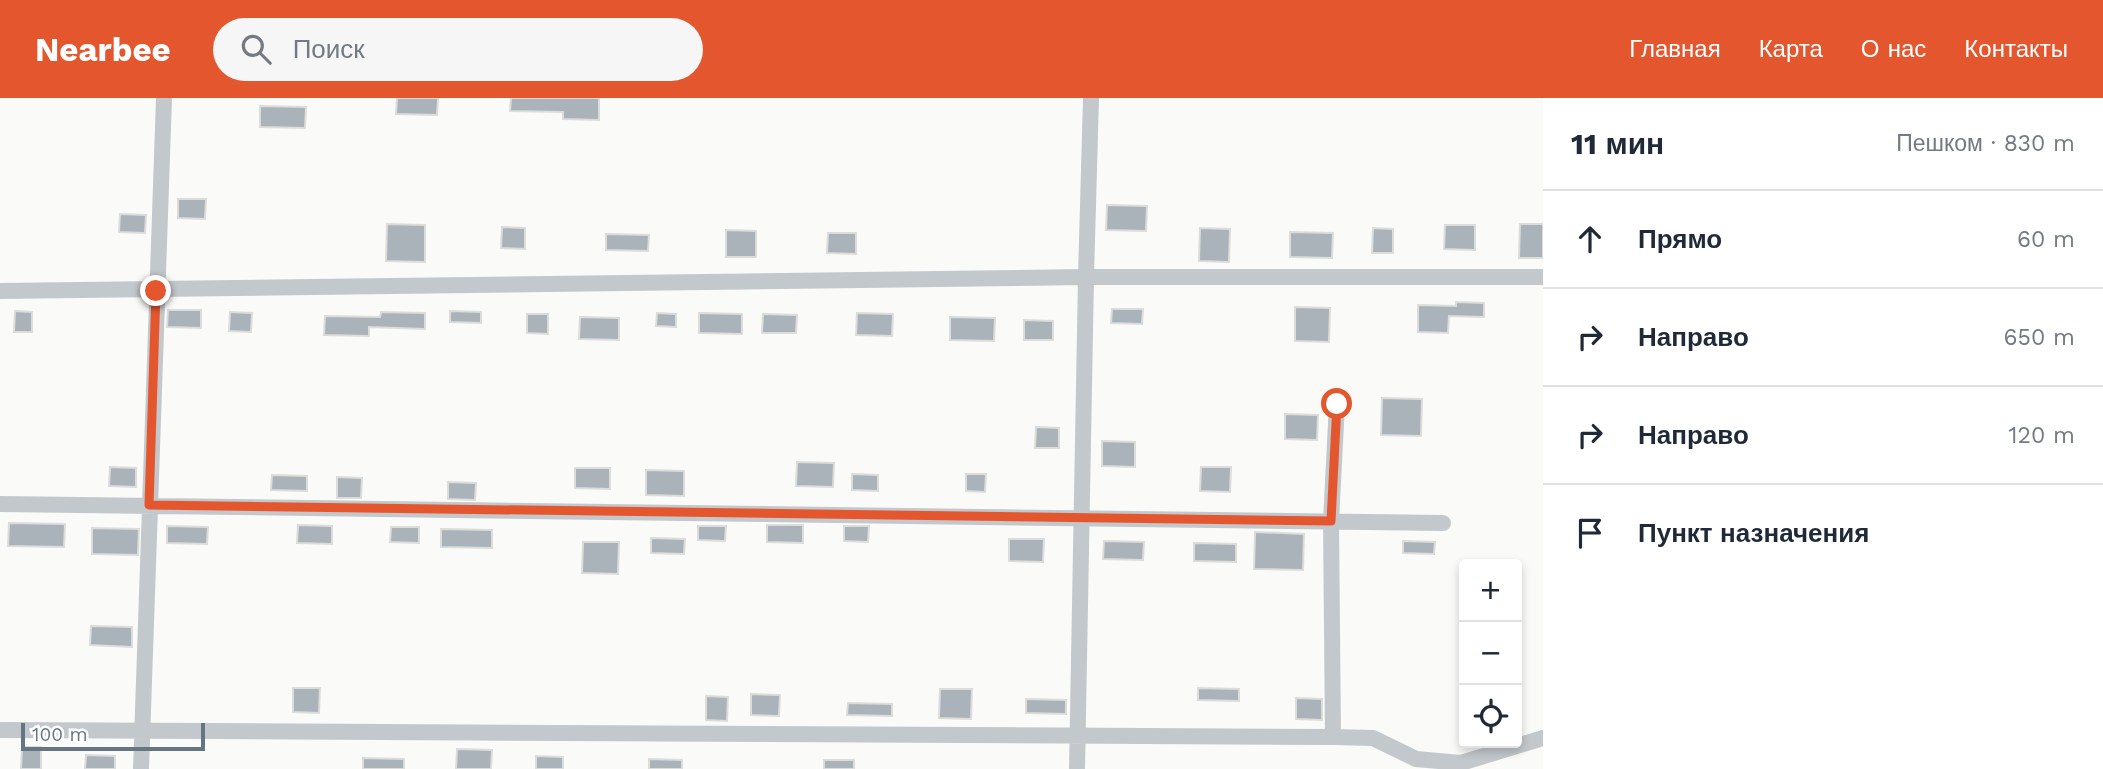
<!DOCTYPE html>
<html lang="ru">
<head>
<meta charset="utf-8">
<style>
	body { margin:0; font-family:"Work Sans",sans-serif; background:#f6f6f7; color:#1f2937 }
	.controls { position:absolute; right:21px; bottom:21px; display:grid; overflow:hidden; border-radius:7px; box-shadow:0 4px 10px #0003 }
	.controls button { width:63px; height:63px; display:grid; place-items:center; padding:0; border:0; border-bottom:2px solid #e0e1e3; background:#fff; color:#1f2937; font:35px sans-serif }
	.scale { position:absolute; left:21px; bottom:18px; width:184px; box-sizing:border-box; padding-left:7px; border:4px solid #657683; border-top:0; font-size:19px; line-height:24px; white-space:nowrap; color:#657683; -webkit-text-stroke:5px #fff; paint-order:stroke }
	.stop { position:absolute; width:21px; height:21px; margin:-16px; border:5px solid #e4572e; border-radius:50%; background:#fff }
	.stop.end { background:#e4572e; border-color:#fff; box-shadow:0 2px 7px #0008 }
	.list { margin:0; padding:0; list-style:none }
	h2 { display:flex; justify-content:space-between; align-items:center; height:91px; margin:0; padding:0 28px; font-size:30px }
	h2 small { font-size:23px; font-weight:400; color:#747a83 }
	.list li { display:grid; grid-template-columns:46px 1fr auto; gap:21px; align-items:center; box-sizing:border-box; height:98px; padding:0 28px; border-top:2px solid #e0e1e3 }
	.list b { display:block; font-size:26px; white-space:nowrap }
	.list em { font-size:23px; font-style:normal; color:#747a83 }
	.icon { flex:none; width:38px; height:38px; fill:none; stroke:currentColor; stroke-width:2; stroke-linecap:round; stroke-linejoin:round }
	.map { position:relative; flex:none; width:1543px; height:671px; overflow:hidden }
	header { display:flex; align-items:center; gap:42px; box-sizing:border-box; height:98px; padding:0 35px; background:#e4572e; color:#fff }
	header strong { font-size:33px }
	nav { display:flex; gap:38px; margin-inline-start:auto; font-size:24px }
	.search { width:490px; height:63px; background:#f6f6f7; display:flex; align-items:center; gap:18px; box-sizing:border-box; padding:0 24px; border-radius:38px; color:#747a83; font-size:26px }
	main { display:flex }
	aside { flex:1; background:#fff }
	.map>svg:first-child { display:block }
	.building { fill:#aab3b9; stroke:#dcdcda; stroke-width:2 }
	.lines { fill:none; stroke-linecap:round; stroke-linejoin:round }
	.minor { stroke:#c3c8cc; stroke-width:16 }
	.route { stroke:#e4572e; stroke-width:9 }
</style>
</head>
<body>
<header>
<strong>Nearbee</strong>
<div class="search"><svg class="icon" aria-label="search" viewBox="0 0 24 24"><circle cx="10" cy="10" r="6"/><path d="M15 15l6 6"/></svg>Поиск</div>
<nav><a>Главная</a><a>Карта</a><a>О нас</a><a>Контакты</a></nav>
</header>
<main>
<div class="map">
<svg width="1543" height="671" viewBox="0 0 1543 671">
	<rect width="100%" height="100%" fill="#fafaf8"/>
	<path class="building" d="M397,0H438L437,17L396,16Z
		M511,0H599V22L563,21V14L510,13Z
		M260,8L306,9L305,30L260,29Z
		M178,101H206L205,121L178,120Z
		M1107,107L1147,108L1146,133L1106,132Z
		M120,116L146,117L145,135L119,134Z
		M387,126L425,127V164L386,163Z
		M1520,126H1543V160H1519Z
		M1445,127H1475V152L1444,151Z
		M502,129L525,130V151L501,150Z
		M1200,130L1230,131L1229,164L1199,163Z
		M1373,130L1393,131V155H1372Z
		M726,132L756,133V159H726Z
		M1290,134L1333,135L1332,160L1290,159Z
		M828,135H856V156L827,155Z
		M606,136L649,137L648,153L606,152Z
		M1456,204L1484,205V219L1449,218L1448,235L1418,234V207L1456,208Z
		M1295,209L1330,210L1329,244L1295,243Z
		M1112,211H1143L1142,226L1111,225Z
		M168,212H201V230L167,229Z
		M15,213L32,214V234H14Z
		M450,213L481,214V225L450,224Z
		M230,214L252,215L251,234L229,233Z
		M381,214L425,215V231L369,229V238L324,237L325,218L380,219Z
		M657,215L676,216V229L656,228Z
		M699,215L742,216V236L699,235Z
		M857,215L893,216L892,238L856,237Z
		M527,216H548V236L527,235Z
		M763,216L797,217L796,235H762Z
		M580,219L619,220V242L579,241Z
		M950,219L995,220L994,243L950,242Z
		M1024,222L1053,223V242H1024Z
		M1382,300L1422,301L1421,338L1381,337Z
		M1285,316L1318,317L1317,342L1285,341Z
		M1036,329L1059,330V350H1035Z
		M1102,343L1135,344V369L1102,368Z
		M797,364L834,365L833,389L796,388Z
		M110,369L136,370V389L109,388Z
		M1201,369H1231L1230,394L1200,393Z
		M575,370H610V391L575,390Z
		M646,372L684,373V398L646,397Z
		M852,376L878,377V393L852,392Z
		M966,376H986L985,394L966,393Z
		M272,377L307,378V393L271,392Z
		M337,379L362,380L361,400H337Z
		M448,384L476,385L475,402L448,401Z
		M9,425L65,426L64,449L8,448Z
		M298,427L332,428V446L297,445Z
		M767,427H803V445L767,444Z
		M167,428L208,429L207,446L167,445Z
		M698,428H726L725,443L698,442Z
		M844,428H869L868,444L844,443Z
		M391,429H419V445L390,444Z
		M92,430L139,431L138,457L92,456Z
		M441,431L492,432V450L441,449Z
		M1255,434L1304,436L1303,472L1254,471Z
		M651,440L685,441L684,456L651,455Z
		M1009,441H1044L1043,464L1009,463Z
		M1104,443L1144,444L1143,462L1103,461Z
		M1403,443L1435,444L1434,456L1403,455Z
		M583,444H619L618,476L582,475Z
		M1194,445L1236,446V464L1194,463Z
		M91,528L132,529V549L90,547Z
		M293,590H320L319,615L293,614Z
		M1198,590L1239,591V603L1198,602Z
		M940,591H972L971,621L939,620Z
		M751,596L780,597L779,618L751,617Z
		M706,598L728,599L727,623L706,622Z
		M1296,600L1322,601V622L1296,621Z
		M1026,601L1066,602V616L1026,615Z
		M848,605L892,606V618L847,617Z
		M22,649H41V671H21Z
		M457,651L492,652L491,671H456Z
		M86,657L115,658V671H85Z
		M536,658L563,659V671H536Z
		M363,660L404,661V671H363Z
		M649,661L682,662V671H649Z
		M824,662H854V671H824Z"/>
	<g class="lines">
		<path class="minor" d="M1091,0L1086,179H1543
			M0,193L1086,179L1077,671
			M0,406L1443,425
			M0,632L1333,639L1373,640L1416,661L1461,665L1543,640
			M1333,639L1331,423L1337,306
			M141,671L164,0"/>
	</g>
	<g class="lines">
		<path class="route" d="M156,193L149,407L1331,423L1337,306"/>
	</g>
</svg>
<div class="controls">
<button>+</button>
<button>−</button>
<button><svg class="icon" aria-label="locate" viewBox="0 0 24 24"><circle cx="12" cy="12" r="6"/><path d="M12 2v4M12 18v4M2 12h4M18 12h4"/></svg></button>
</div>
<div class="scale">100 m</div>
<div class="stop" style="left:1337px;top:306px"></div>
<div class="stop end" style="left:156px;top:193px"></div>
</div>
<aside>
<h2>11 мин<small>Пешком · 830 m</small></h2>
<ul class="list">
<li><svg class="icon" aria-label="ahead" viewBox="0 0 24 24"><path d="M12 20V5M6 11l6-6 6 6"/></svg><div><b>Прямо</b></div><em>60 m</em></li>
<li><svg class="icon" aria-label="right" viewBox="0 0 24 24"><path d="M7 20v-9h11M14 6l5 5-5 5"/></svg><div><b>Направо</b></div><em>650 m</em></li>
<li><svg class="icon" aria-label="right" viewBox="0 0 24 24"><path d="M7 20v-9h11M14 6l5 5-5 5"/></svg><div><b>Направо</b></div><em>120 m</em></li>
<li><svg class="icon" aria-label="arrive" viewBox="0 0 24 24"><path d="M6 21V4h12l-3 4 3 4H6"/></svg><div><b>Пункт назначения</b></div></li>
</ul>
</aside>
</main>
</body>
</html>
